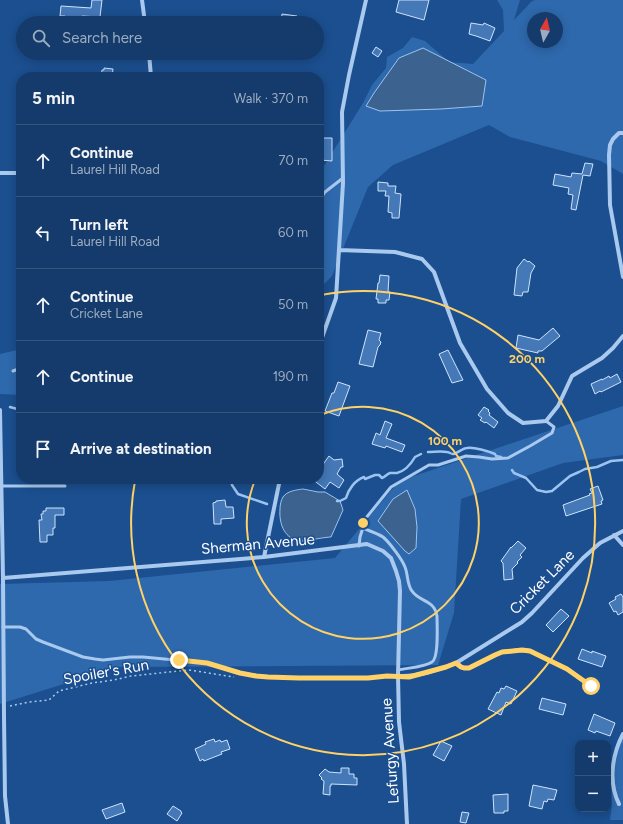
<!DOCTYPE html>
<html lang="en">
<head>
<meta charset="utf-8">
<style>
	body { margin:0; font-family:Figtree,sans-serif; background:#214673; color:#f1f3f6 }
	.controls { position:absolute; right:12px; bottom:12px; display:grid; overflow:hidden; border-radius:8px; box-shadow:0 2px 10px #0003 }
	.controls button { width:36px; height:36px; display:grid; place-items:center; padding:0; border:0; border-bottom:1px solid #33557e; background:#143b6b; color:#f1f3f6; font:20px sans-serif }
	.compass { position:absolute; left:527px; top:12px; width:36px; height:36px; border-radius:50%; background:#143b6b; box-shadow:0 2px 10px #0003; rotate:8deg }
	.stop { position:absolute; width:12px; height:12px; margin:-9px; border:3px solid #ffd166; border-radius:50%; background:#fff }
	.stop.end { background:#ffd166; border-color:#fff; box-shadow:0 1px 4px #0008 }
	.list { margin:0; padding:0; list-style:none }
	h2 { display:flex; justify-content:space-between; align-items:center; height:52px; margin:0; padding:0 16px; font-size:17px }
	h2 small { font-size:13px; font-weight:400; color:#9dadc1 }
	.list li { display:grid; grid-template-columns:26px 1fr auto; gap:12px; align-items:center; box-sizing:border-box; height:72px; padding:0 16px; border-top:1px solid #33557e }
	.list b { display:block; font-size:15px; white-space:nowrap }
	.list p { margin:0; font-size:13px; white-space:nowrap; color:#9dadc1 }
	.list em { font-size:13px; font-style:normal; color:#9dadc1 }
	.icon { flex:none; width:22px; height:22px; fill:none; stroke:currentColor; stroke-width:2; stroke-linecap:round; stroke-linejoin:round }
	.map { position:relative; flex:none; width:623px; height:824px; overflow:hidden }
	.search { position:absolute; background:#143b6b; box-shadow:0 2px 10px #0003; left:16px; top:16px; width:308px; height:44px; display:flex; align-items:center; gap:10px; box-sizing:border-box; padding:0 14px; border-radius:22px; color:#9dadc1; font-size:15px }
	.panel { position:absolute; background:#143b6b; box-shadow:0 2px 10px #0003; left:16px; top:72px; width:308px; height:412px; border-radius:16px }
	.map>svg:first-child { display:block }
	.green { fill:#2e69ad; fill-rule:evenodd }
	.water { fill:#3c6290; stroke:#9cc4f0 }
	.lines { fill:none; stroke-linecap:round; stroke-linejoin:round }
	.stream { stroke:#9cc4f0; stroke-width:2.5 }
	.building { fill:#4478b7; stroke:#cfe3fa }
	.path { stroke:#a9c9ee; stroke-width:1.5; stroke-dasharray:2 3; stroke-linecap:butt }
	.lane { stroke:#a9c9ee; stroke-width:3 }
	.street { stroke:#a9c9ee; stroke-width:4 }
	.route { stroke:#ffd166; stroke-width:5 }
	.ring { fill:none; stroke:#ffd166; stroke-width:2 }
	.labels { text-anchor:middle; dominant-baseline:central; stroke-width:3; stroke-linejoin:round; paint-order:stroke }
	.street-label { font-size:15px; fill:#fff; stroke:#1b4f8f }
	.centre { fill:#ffd166; stroke:#1b4f8f; stroke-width:2 }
	.ring-label { font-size:12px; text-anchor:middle; font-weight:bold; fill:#ffd166; stroke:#1b4f8f; stroke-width:3; stroke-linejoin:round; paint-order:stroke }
</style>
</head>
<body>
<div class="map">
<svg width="623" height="824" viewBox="0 0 623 824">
	<rect width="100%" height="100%" fill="#1b4f8f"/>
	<path class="green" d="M497,0H520L514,20L532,1L535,0H623V174L601,161L510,137L489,125L393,165L368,187L332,276L319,289V174L363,103L372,85L386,68L387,57L403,48L412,37L425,41L449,62L473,64L504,31L503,10ZM533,18H557V42H533Z
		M21,349V395L0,394V354Z
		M623,406V455L563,463L461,499L454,613L438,665L118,667L0,704V584L109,581L335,558L399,481Z
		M623,735V820H610L612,805L611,771Z"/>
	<path class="water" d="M423,48L486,80L482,106L441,109L380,111L366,106L374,93L399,58Z
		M303,489L318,492H325L340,501L343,510L331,537C325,537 301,542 298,541C283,537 279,522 280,509C280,505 281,500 283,497C287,491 296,490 303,489Z
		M407,490L415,509L417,527L416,548L409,554L405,551L378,521L393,499Z"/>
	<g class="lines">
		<path class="stream" d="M10,407L21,410
			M428,452C434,452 441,451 447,452C449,452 451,454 453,454C456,454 463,448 467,448C474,447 488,451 495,454L496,456L501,457
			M512,470L514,473L526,478L537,490L546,492L552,491L570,476L579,472L585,469L597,467L611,461L623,460
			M231,479L232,485L238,494L267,504
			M337,501H340L346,498C348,490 355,480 364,477L365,479L375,475H379L382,478C385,477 387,474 390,473C393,473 395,473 397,473C405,471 411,464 415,457L421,454"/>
	</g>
	<path class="building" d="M92,0H102L100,17L82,16L81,19L65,17V16H60L61,6L91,8Z
		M399,0H429L424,20L396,12Z
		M282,14L297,16V23H281Z
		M471,23L483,25L484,23L495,28L490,41L476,36L469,34Z
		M376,47L382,51L378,57L372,53Z
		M104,68L113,69L112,77H101L102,70H104Z
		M320,138H332V161L320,160Z
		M585,163L593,164L590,176L583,175L576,210L571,209L573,195L568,194L569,188L553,185L555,174L571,177L572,173L582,174Z
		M378,182L388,183V186H396L395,193L401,194L399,218H392V213L388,212L389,196H385L386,191H378Z
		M524,259L528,262L529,261L535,266L531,273L528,292H523L522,296L514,295L517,268Z
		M380,275L389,276L388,292H390L389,300H386V303H378V299H376L378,283H379Z
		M553,328L560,336L542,351H538V353L516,348L518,335L539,340Z
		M368,330L381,333L379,340L381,342L380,345L378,347L373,367L359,364Z
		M448,350L463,380L452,383L439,354Z
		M617,374L621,382L601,392L600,391L595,394L591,384L602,379V380L609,376L610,378Z
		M338,382L350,386L339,416L325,411L332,393H334Z
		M484,407L489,410L488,411L490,413L489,415L498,422L494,428L486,422L485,423L480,420L482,418L478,415Z
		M385,421L392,424L386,438L405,445L402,452L386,446L385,448L372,444L376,433L380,435Z
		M329,456L334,460L342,459L343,467H341L337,474L344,480L339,488L330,482L325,489L312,479H319V470Z
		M598,486L603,500L601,501L602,504L566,516L563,505L590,495L589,494L592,493L590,489Z
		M225,500L226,507H233L234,518L221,519V524H214L213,503L216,502V501Z
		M46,508H64V515H55V528H53V535H47V542H40L39,520H42L41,514H43V511H46Z
		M518,541L526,548L520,555L522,557L517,562L518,563L512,569L513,579L504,580L503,563L501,561L511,547V548Z
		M621,594L623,597V612L618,615L616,611L614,612L609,603L616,599L615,597Z
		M561,609L569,616L553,632L546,625Z
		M582,649L592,653V651L606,656L602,667L578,659Z
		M506,686L517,691L511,704L506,702L501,715L488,709L497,692L499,693L501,688L504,689Z
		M542,698L566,704L563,715L539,709Z
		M594,714L615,723L610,736L596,731L595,733L588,730Z
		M214,739L215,742L220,740L221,742L227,740L230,749L221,752L222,754L204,761L203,759L200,761L195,749L206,744L205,742Z
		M441,741L452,746L444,761L433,755Z
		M341,768H349V774H354V778H357V785L331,784V786H330V795L323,794L324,781L321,779L322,778L319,775L325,769L329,772L341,773Z
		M533,785L557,790L554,800L548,799L547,802L544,801L542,809L529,806Z
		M508,794V811H504V813H494L493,795Z
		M122,803L125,812L106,819L102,810Z
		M173,806L181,811V812L182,813L177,821L167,814Z
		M462,812L469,813L466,823L460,822Z"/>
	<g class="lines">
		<path class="path" d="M10,706L29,702L49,700L59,691L92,683L114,680L131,676L189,670L234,677"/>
		<path class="lane" d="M319,200L325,192L343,178
			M13,371L21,368
			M2,486H65
			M363,528C369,531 377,533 383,537C389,542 402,559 405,567C408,574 407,585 412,591C419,602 434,599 437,616C437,625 439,658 432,662C425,667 407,668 398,670
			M359,546L360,537L366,518L391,487L429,465H438L466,456L479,457L492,459L508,458L530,446L552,433L554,427L546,421
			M3,627H20L26,629L36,639L43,642L83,657L95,659L103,660L130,657H143L207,663L240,673L268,677L289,678H368L387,676H398"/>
		<path class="street" d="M142,0L145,23
			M149,53L151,77
			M623,133H619L613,139L610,145L609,155L610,205L623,277
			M0,173H21
			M339,250L395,252L422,259L434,272L460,343L487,389L508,413L523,423L546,421L558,406L572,376L602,358L613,348L623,336
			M319,346L336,298L343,183L342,112L349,75L366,0
			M0,410L3,578L4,717L5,796L8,824
			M614,535L623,545
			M264,557L280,479
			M3,578L264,557L367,544L383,551L391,558L396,571L399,581L400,591L398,676L399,722L404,764L407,824
			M456,663L461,667L464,668H469L495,655L502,652L522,650L530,651L567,669L591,686
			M398,676C418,677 438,670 456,663L522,622L532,613L583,558L600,543L623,531
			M619,804C608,782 612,755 623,734"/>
	</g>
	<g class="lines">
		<path class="route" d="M179,660L207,663L240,673L256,676L268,677L299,678H368L387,676L409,677L424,673L446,667L456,663L461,667L464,668H469L495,655L502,652L522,650L530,651L567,669L591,686"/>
	</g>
	<g class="ring">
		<path d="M320 415A116 116 0 1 1 255 480"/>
		<path d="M321 295A232 232 0 1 1 135 481"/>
	</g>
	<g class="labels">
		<g class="street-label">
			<text transform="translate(258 544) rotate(-5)">Sherman Avenue</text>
			<text transform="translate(542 582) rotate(-45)">Cricket Lane</text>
			<text transform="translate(106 672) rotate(-10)">Spoiler's Run</text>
			<text transform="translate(390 751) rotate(-94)">Lefurgy Avenue</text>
		</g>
	</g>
	<circle cx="363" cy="523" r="6" class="centre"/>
	<g class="ring-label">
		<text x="527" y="363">200 m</text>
		<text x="445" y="445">100 m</text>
	</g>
</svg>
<div class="controls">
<button>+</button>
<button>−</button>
</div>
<svg class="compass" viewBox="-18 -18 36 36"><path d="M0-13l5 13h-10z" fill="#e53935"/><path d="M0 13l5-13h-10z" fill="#9dadc1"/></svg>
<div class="stop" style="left:591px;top:686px"></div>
<div class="stop end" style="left:179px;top:660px"></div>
<div class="search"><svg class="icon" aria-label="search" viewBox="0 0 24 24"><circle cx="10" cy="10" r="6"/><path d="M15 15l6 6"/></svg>Search here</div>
<section class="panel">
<h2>5 min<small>Walk · 370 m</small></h2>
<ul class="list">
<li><svg class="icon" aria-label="ahead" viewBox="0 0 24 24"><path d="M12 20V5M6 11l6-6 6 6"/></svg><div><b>Continue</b><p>Laurel Hill Road</p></div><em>70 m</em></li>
<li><svg class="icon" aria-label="left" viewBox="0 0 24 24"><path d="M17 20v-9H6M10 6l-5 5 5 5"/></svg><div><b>Turn left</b><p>Laurel Hill Road</p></div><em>60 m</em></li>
<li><svg class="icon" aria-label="ahead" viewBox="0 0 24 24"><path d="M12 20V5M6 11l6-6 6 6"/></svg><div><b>Continue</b><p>Cricket Lane</p></div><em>50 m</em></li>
<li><svg class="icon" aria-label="ahead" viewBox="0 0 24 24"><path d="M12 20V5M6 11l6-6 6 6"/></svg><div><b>Continue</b></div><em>190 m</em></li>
<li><svg class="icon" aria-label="arrive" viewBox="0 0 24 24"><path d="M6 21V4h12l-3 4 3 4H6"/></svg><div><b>Arrive at destination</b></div></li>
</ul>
</section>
</div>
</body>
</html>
